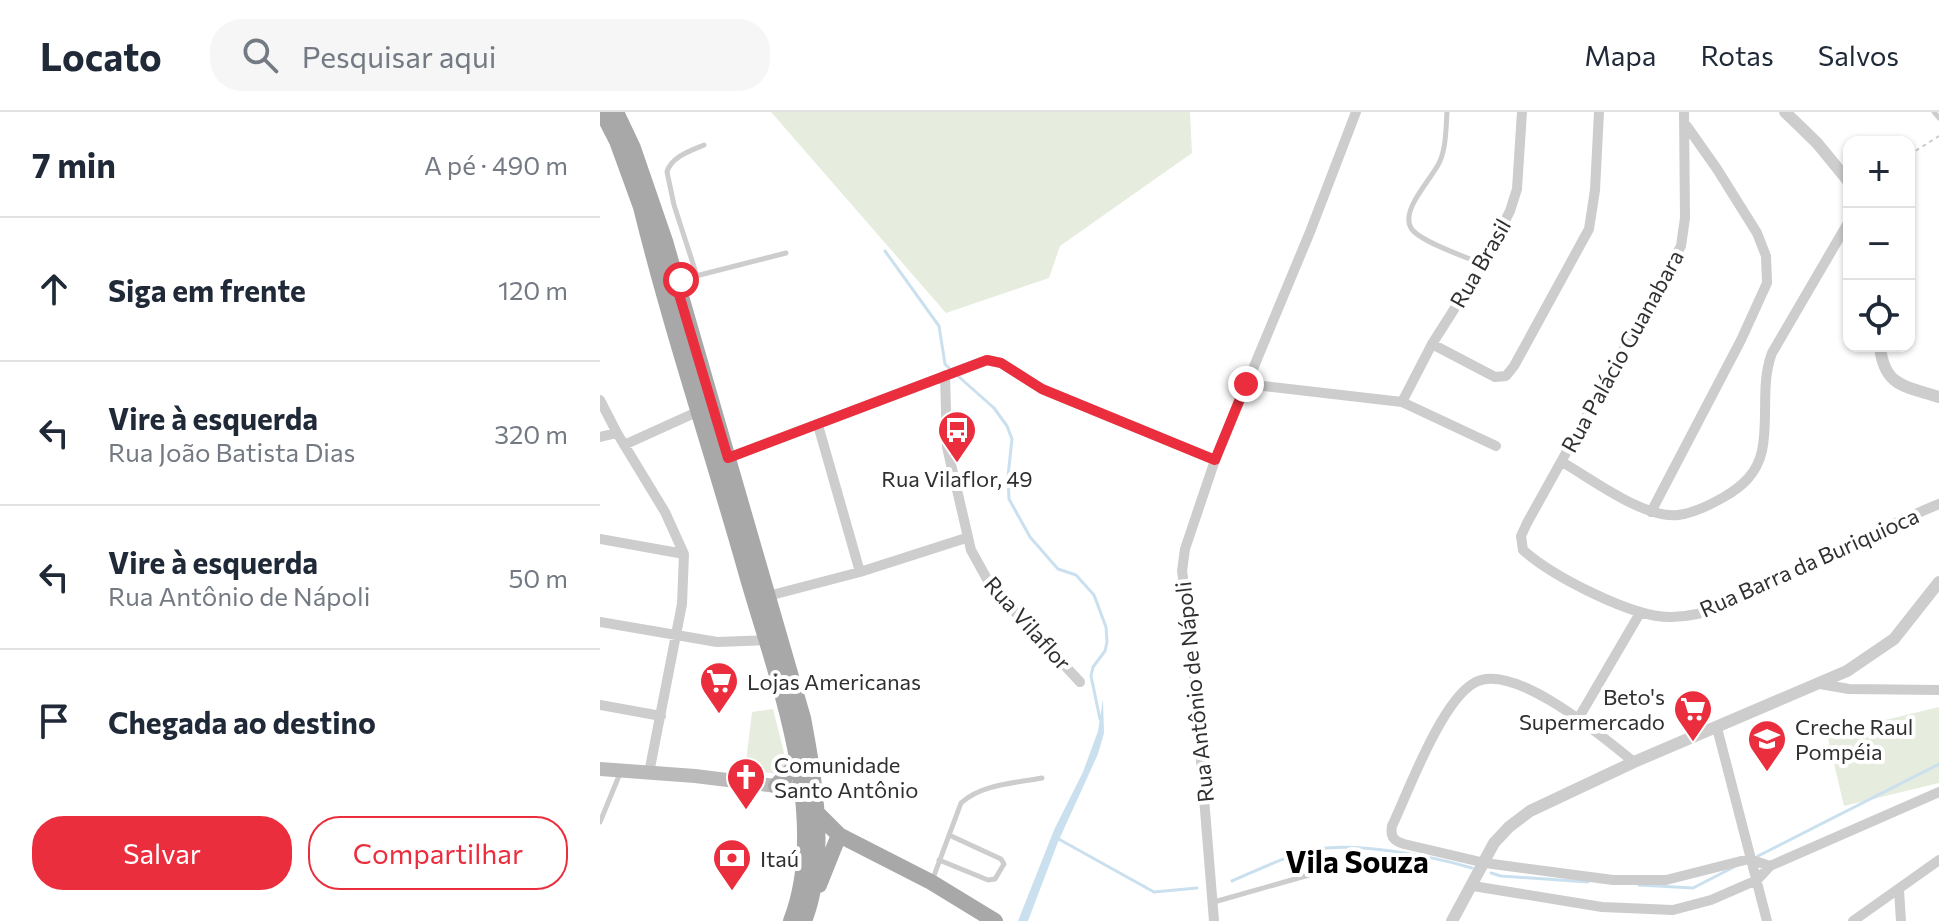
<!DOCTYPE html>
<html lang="pt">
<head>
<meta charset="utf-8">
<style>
	body { margin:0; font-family:Commissioner,sans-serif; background:#f6f6f7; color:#1f2937 }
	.controls { position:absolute; right:24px; top:24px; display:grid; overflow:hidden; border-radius:16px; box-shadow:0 2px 6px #0004 }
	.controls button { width:72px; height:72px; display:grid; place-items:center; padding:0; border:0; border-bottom:2px solid #e0e1e3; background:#fff; color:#1f2937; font:40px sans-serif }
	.stop { position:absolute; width:24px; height:24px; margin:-18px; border:6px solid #eb2e3d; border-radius:50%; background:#fff }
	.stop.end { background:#eb2e3d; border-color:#fff; box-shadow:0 2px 8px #0008 }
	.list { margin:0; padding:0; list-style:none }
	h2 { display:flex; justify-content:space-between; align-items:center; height:104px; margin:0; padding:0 32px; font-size:34px }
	h2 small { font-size:26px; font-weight:400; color:#747a83 }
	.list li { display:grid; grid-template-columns:52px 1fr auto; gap:24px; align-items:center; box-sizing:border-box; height:144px; padding:0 32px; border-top:2px solid #e0e1e3 }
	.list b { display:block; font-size:30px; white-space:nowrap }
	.list p { margin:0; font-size:26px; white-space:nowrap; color:#747a83 }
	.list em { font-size:26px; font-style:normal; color:#747a83 }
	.actions { display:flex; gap:16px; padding:24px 32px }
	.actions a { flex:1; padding:18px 0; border:2px solid #eb2e3d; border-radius:32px; text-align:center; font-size:28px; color:#eb2e3d }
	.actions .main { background:#eb2e3d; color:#fff }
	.icon { flex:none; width:44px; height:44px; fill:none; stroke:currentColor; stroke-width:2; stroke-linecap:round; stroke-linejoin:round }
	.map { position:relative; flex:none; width:1339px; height:809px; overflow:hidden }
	header { display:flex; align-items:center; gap:48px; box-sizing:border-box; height:112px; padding:0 40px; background:#fff; border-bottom:2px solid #e0e1e3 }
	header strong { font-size:38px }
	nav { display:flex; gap:44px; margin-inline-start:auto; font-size:28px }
	.search { width:560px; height:72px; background:#f6f6f7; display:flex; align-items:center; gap:20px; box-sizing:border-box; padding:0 28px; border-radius:32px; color:#747a83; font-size:30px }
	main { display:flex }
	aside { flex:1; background:#fff }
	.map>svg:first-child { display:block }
	.green { fill:#e6edde }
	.water { fill:#cae0ee }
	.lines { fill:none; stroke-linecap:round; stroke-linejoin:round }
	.stream { stroke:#cae0ee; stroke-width:3 }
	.path { stroke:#cdcdcd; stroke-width:2; stroke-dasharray:4 4; stroke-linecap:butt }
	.service { stroke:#cdcdcd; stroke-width:5 }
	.minor { stroke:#cdcdcd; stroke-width:10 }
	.tertiary { stroke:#cdcdcd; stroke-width:12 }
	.secondary { stroke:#bababa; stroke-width:14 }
	.primary { stroke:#a8a8a8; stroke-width:16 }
	.route { stroke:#eb2e3d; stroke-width:10 }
	.labels { text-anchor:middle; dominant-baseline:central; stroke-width:8; stroke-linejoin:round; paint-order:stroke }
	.street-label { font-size:22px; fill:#303030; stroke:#fff }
	.poi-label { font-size:22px; fill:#303030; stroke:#fff; text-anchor:start }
	.district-label { font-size:30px; font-weight:bold; fill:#000; stroke:#fff }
</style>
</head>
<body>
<header>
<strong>Locato</strong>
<div class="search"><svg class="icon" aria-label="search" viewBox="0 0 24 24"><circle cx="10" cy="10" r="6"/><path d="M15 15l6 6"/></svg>Pesquisar aqui</div>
<nav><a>Mapa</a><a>Rotas</a><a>Salvos</a></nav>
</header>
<main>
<aside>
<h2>7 min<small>A pé · 490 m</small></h2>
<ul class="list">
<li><svg class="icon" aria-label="ahead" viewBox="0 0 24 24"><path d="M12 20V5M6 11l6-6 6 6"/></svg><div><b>Siga em frente</b></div><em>120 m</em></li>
<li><svg class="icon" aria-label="left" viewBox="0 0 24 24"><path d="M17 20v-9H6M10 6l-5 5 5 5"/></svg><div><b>Vire à esquerda</b><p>Rua João Batista Dias</p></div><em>320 m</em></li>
<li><svg class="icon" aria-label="left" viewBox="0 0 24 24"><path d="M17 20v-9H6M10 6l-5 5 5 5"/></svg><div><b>Vire à esquerda</b><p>Rua Antônio de Nápoli</p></div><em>50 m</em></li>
<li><svg class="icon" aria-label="arrive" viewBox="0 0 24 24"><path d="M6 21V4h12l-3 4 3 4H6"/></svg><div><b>Chegada ao destino</b></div></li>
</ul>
<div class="actions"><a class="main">Salvar</a><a>Compartilhar</a></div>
</aside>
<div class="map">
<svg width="1339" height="809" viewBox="0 0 1339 809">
	<rect width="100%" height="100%" fill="#fff"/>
	<path class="green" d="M171,0H590L592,41L460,134L449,166L346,201Z
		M1339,595V671L1244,694L1227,622Z
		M173,597L185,645V660L179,662L145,658L152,600Z"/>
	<path class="water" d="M503,587L504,621L498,642L458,730L428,809H418L454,718L483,660L498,619Z"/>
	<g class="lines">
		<path class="stream" d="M285,139L339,214L345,252L352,259
			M358,264L394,296L407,314L412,327L408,364L409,387L430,425L458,457L476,463L494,483L506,515L507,530L505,539L493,555L491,564L500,607
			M455,725L554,780L597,776
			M1158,744L1339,652
			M891,761L901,764L988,770
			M632,769C658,758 685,744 713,738C754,729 831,744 872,756
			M1039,773L1093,776L1134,755"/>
		<path class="path" d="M1309,43L1339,24"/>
		<path class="service" d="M847,0C846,16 846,35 840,49C833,66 800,97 811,116C818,129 868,146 883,152
			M1334,0L1339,6
			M97,164L74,93L67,60C71,45 90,39 104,33
			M80,168L186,141
			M0,710L21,659
			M339,748L388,768L395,767L404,752L401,747L349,723
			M332,769L361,691C381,672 416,671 442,666
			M614,790L709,763"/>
		<path class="minor" d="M1084,0L1085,106L1081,134L927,411L921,424L923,438C952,464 1033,506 1071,505C1115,505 1157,478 1196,459C1243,436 1290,412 1339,392
			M832,232L895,265L906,264L914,254L989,117L995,78L999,0
			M345,263L347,335L371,438L387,467L403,487L480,570
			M646,272L802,290L896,334
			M0,288L17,321L65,400L84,442L82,492L49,661
			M802,290L832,232L883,152L910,99L917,77L922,0
			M218,313L260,460
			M0,325L17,321
			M24,333L99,299
			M125,347L387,248L401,251L442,277L615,348
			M962,350C992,367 1044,407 1078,403C1094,401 1110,393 1124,385C1143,374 1157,361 1162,339C1169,306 1160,273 1172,241L1249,109
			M1051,400L1141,228L1167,171L1166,144L1157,121L1117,57L1086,13
			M0,427L84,442
			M168,484L260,460L366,426
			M0,510L117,530L168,528
			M1220,572L1249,577L1339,578
			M0,593L61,604
			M978,607L1040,501
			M1117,616L1167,809
			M1034,650C1004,626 913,548 874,571C841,590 809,678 792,714C790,725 794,729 804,732L885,751L1013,768H1066L1149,747L1170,754
			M873,774L1002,795L1073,798L1111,788L1157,768L1170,754L1339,680
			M1299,778L1301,809
			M614,809L590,513L582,459L585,437L615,348L710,120L756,0
			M1253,809L1339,748"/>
		<path class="tertiary" d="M1185,0L1217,31L1249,70
			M1280,234C1284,275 1305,274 1339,285
			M852,809L894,731L909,715L930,699L1034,650L1247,559L1294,527L1339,470"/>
		<path class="secondary" d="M0,657L95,664L200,677"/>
		<path class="primary" d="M2,0L17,29L41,95C71,217 111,336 145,456C174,560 232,703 191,809
			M16,0L33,36L65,129L203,606C215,668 228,748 204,809
			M176,674L198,651
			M215,699L239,723L331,770L395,809
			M219,773L239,723"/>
	</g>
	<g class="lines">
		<path class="route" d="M81,168L75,169L128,346L387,248L401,251L442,277L615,348L646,272"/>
	</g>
	<defs>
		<g id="bus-pin" transform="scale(2)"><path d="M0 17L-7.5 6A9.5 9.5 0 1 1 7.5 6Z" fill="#eb2e3d" stroke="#fff"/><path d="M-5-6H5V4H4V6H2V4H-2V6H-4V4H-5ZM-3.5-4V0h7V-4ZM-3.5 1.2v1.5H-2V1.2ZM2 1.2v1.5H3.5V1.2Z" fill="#fff"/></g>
		<g id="supermarket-pin" transform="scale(2)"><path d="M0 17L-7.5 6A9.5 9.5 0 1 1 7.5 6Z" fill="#eb2e3d" stroke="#fff"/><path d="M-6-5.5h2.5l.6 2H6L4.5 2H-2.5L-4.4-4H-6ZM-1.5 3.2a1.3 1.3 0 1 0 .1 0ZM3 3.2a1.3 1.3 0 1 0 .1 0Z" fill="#fff"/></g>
		<g id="school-pin" transform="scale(2)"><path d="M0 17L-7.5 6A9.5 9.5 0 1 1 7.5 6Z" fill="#eb2e3d" stroke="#fff"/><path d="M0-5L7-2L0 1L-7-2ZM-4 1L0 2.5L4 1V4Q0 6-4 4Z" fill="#fff"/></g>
		<g id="church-pin" transform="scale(2)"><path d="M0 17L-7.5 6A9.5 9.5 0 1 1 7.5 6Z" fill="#eb2e3d" stroke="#fff"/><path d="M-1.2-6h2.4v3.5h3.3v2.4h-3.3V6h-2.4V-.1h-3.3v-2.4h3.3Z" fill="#fff"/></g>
		<g id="bank-pin" transform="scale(2)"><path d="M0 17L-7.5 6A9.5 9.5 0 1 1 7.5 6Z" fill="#eb2e3d" stroke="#fff"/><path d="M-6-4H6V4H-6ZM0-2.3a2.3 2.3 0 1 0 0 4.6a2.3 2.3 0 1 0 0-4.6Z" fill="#fff"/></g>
	</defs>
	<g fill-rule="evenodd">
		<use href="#bus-pin" x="357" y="318"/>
		<use href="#supermarket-pin" x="119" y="569"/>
		<use href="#supermarket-pin" x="1093" y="597"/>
		<use href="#school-pin" x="1167" y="627"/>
		<use href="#church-pin" x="146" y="665"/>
		<use href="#bank-pin" x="132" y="746"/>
	</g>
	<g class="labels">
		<g class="street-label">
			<text transform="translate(880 151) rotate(-60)">Rua Brasil</text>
			<text transform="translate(1022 239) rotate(-61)">Rua Palácio Guanabara</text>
			<text transform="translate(1209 450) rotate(-24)">Rua Barra da Buriquioca</text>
			<text transform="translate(428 511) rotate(48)">Rua Vilaflor</text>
			<text transform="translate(594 580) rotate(-96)">Rua Antônio de Nápoli</text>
		</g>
		<g class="poi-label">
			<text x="357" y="366" text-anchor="middle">Rua Vilaflor, 49</text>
			<text x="147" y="569">Lojas Americanas</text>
			<text x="1065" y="584" text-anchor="end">Beto's<tspan x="1065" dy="25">Supermercado</tspan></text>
			<text x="1195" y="614">Creche Raul<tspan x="1195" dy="25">Pompéia</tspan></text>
			<text x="174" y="652">Comunidade<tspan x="174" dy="25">Santo Antônio</tspan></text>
			<text x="160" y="746">Itaú</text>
		</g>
		<g class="district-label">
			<text x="757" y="748">Vila Souza</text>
		</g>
	</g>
</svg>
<div class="controls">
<button>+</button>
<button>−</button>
<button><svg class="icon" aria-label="locate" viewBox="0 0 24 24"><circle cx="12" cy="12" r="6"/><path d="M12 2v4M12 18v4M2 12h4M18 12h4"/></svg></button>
</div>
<div class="stop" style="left:81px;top:168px"></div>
<div class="stop end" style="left:646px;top:272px"></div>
</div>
</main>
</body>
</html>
